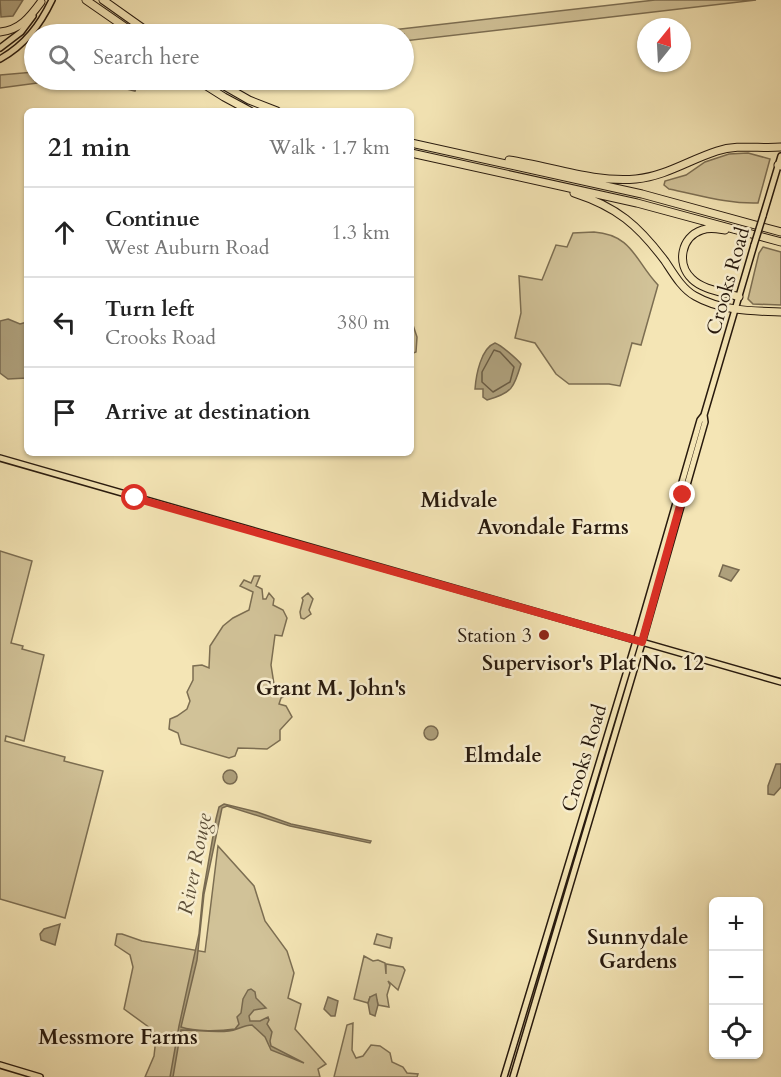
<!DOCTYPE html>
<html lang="en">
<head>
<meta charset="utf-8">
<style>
	body { margin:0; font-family:Cardo,serif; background:#f6f6f6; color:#222 }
	.controls { position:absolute; right:18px; bottom:18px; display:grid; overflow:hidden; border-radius:9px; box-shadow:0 2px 4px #0004 }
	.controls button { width:54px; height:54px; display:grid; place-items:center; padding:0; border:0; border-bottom:2px solid #e0e0e0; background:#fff; color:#222; font:30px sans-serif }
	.compass { position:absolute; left:637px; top:18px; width:54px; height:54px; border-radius:50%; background:#fff; box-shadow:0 2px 4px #0004; rotate:18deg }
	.stop { position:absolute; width:18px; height:18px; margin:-14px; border:4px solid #d93025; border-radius:50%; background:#fff }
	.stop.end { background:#d93025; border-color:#fff; box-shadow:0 2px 6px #0008 }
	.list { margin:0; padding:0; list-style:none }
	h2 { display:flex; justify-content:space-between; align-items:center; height:78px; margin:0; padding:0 24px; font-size:26px }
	h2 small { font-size:20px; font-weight:400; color:#767676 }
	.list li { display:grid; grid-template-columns:39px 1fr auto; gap:18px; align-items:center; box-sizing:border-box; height:90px; padding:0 24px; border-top:2px solid #e0e0e0 }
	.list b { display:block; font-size:22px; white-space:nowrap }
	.list p { margin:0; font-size:20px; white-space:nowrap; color:#767676 }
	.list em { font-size:20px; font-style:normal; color:#767676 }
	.icon { flex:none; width:33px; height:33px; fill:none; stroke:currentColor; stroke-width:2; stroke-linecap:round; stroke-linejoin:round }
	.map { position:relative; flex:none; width:781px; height:1077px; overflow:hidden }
	.search { position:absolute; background:#fff; box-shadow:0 2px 4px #0004; left:24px; top:24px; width:390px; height:66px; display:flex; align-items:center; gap:15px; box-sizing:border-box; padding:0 21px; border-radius:33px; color:#767676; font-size:22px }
	.panel { position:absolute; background:#fff; box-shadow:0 2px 4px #0004; left:24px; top:108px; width:390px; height:348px; border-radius:9px }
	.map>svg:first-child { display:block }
	.green { fill:#d1c298; stroke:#7c6e52; stroke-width:1.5 }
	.water { fill:#aea07c; stroke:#786a50; stroke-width:1.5 }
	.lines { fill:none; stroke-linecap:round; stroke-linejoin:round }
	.shore { stroke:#6a5c44; stroke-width:1.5 }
	.major-casing { stroke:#27190d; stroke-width:8 }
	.highway-casing { stroke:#27190d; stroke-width:9 }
	.major { stroke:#f4e5b5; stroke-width:5 }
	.highway { stroke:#f4e5b5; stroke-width:7 }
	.major-bridge-casing { stroke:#27190d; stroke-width:8; stroke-linecap:butt }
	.major-bridge { stroke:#f4e5b5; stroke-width:5 }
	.route { stroke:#d93025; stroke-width:8 }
	.poi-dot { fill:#8f2418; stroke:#f8eecf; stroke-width:2 }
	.labels { text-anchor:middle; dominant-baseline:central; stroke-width:5; stroke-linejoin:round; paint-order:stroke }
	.street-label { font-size:20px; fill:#27190d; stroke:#f8eecf }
	.poi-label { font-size:20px; fill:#27190d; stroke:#f8eecf; text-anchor:end }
	.neighbourhood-label { font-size:21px; font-weight:bold; fill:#27190d; stroke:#f8eecf }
	.water-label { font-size:21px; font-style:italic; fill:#5d4f39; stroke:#f8eecf }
</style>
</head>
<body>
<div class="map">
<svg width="781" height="1077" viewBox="0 0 781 1077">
	<rect width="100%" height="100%" fill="#f4e5b5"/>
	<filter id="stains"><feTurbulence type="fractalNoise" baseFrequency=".00333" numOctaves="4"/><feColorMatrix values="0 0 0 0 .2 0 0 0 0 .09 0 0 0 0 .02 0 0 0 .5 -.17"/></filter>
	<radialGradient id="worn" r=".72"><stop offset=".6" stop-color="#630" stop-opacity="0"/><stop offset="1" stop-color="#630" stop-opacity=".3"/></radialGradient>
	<path class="green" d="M655,0H756L404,41V34H357Z
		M34,72V80H60L0,88V75Z
		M748,153L770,159L758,203C727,204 699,195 669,189L664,185L665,181L686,175L705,162L729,154Z
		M594,232C633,235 635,261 658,285L641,345L632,343L620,386L609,384H569L556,374L535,343L515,338L521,313L519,276L542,280L556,245L567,247L573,233Z
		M763,247L781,252V305L753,304L748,299L759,253Z
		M411,319L417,337L416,352L411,354Z
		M0,551L32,561L11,643L23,646L22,649L44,655L24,741L6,736L5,741L65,757L64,761L103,771L65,918L0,899Z
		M254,576H260L256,586L262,589L263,599H266L269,593L274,599L273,605L283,610L287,618L282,636L275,635L271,665L274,684L294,691L281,698L279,704L286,706L292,717L280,730V740L267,749L238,748L235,756L229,758L181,744L178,733L169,729L170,719L177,716L187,709L190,701L187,692L193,680V666L202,665L209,668L210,646L223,626L233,618L249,610L253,592L240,586L244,580L251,583Z
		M308,593L313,599L309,610L311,614L304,619L301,618L300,612L303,600L302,598Z
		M218,846L254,886L265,921L287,951L294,973L288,998L301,1004L295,1029L326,1064L318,1069L320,1077H145L154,1056L156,1038L150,1028L124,1009L133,967L130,955L115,945L117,934H122L142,941L205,952Z
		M377,934L392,938L390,948L374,944Z
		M364,956L373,961L378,960L385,963L386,974V964L403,967L405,970L398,990L388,981L390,985L387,995L389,1007L378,1005L377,1000L370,997L368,1003L354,999Z
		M353,1023L352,1050L356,1058L363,1056L371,1045L380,1046L390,1053L392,1062L403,1067L407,1073L418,1074L417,1077H334L347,1025Z"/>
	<path class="water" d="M0,0H23L13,16L1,17Z
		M111,80H139L135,91L115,86Z
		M8,319L20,324L27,322V378L8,379L0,373V321Z
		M495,343C501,345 517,359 521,364C514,388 512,393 487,400L483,397V389H475C476,375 481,348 495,343Z
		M723,565L739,570L731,581L719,576Z
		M424 733a7 7 0 1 1 14 0a7 7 0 1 1-14 0Z
		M776,764H781V787L774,795L768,794V786Z
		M223 777a7 7 0 1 1 14 0a7 7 0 1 1-14 0Z
		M224,804L257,812L291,824L371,841L370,843L290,826L227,806L222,808L204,894L197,960L181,1027C195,1032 221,1031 235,1029L239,1024L237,1017L241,1013L243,999L248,990L251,989L255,992L256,998L266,1008L254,1010L249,1016L250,1021H260L268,1017L269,1020L267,1024L272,1032L270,1041L271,1046L304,1063L271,1050L265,1037L252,1025C243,1025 238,1030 229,1031C214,1033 197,1030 181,1030L173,1077H170L179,1026L199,934L203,893L216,819L219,807Z
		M60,924L55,945L41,940L40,934L44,929Z
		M376,994L378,1005L375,1016L370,1014L368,1003L370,997Z
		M328,997L338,1001L335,1016H331L324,1009Z"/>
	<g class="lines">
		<path class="shore" d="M494,350L500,352L514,367L510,382L493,392L482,382V372Z"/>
		<g class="major-casing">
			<path id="major" d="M0,48L21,32L33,16
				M0,59C25,45 40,25 52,0
				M763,216L781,156
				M0,458L781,682
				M0,1065L40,1077
				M504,1077L636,641L700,420L704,415L754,245
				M513,1077L642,643L705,422L704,415"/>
		</g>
		<g class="highway-casing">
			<path id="highway" d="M86,0L135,34
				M103,0L151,34
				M0,32C20,30 30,17 41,2
				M197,80L224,97L250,111
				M214,80L249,100L277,111
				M411,143L642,194L781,232
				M411,153L637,203L781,242
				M509,160C550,166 594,183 636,179C666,176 689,160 717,151C738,144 760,149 781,147
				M778,165L781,166
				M574,193C617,207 638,225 665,261C673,273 682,289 695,296C721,311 752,311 781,312
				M725,230C718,229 710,227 702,230C681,237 676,264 692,279C703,290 724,292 739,297"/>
		</g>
		<use href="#major" class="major"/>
		<use href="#highway" class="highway"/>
		<g class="major-bridge-casing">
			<path id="major-bridge" d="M754,245L763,216"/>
		</g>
		<use href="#major-bridge" class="major-bridge"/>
	</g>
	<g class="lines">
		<path class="route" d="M135,498L642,642L683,495"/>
	</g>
	<circle class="poi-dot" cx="544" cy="635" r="6"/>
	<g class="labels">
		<g class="street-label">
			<text transform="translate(728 281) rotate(-74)">Crooks Road</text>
			<text transform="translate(584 758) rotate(-73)">Crooks Road</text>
		</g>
		<g class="poi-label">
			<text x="532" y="635">Station 3</text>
		</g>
		<g class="neighbourhood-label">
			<text x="459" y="500">Midvale</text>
			<text x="553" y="527">Avondale Farms</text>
			<text x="593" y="663">Supervisor's Plat No. 12</text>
			<text x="331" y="688">Grant M. John's</text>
			<text x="503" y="755">Elmdale</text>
			<text x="638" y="937">Sunnydale<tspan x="638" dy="24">Gardens</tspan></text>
			<text x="118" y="1037">Messmore Farms</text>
		</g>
		<g class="water-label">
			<text transform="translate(195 864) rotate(-79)">River Rouge</text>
		</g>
	</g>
	<rect width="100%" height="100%" filter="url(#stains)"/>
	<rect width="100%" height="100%" fill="url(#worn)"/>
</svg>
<div class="controls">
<button>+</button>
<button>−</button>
<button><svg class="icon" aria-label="locate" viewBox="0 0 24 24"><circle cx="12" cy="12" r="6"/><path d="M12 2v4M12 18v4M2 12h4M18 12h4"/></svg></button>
</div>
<svg class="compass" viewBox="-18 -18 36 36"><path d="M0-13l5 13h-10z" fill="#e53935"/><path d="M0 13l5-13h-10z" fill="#767676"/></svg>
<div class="stop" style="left:135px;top:498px"></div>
<div class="stop end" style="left:683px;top:495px"></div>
<div class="search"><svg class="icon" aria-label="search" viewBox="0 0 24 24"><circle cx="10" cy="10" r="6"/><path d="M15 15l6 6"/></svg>Search here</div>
<section class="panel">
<h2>21 min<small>Walk · 1.7 km</small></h2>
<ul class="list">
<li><svg class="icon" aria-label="ahead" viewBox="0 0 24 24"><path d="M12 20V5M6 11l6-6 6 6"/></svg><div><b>Continue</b><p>West Auburn Road</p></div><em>1.3 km</em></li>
<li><svg class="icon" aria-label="left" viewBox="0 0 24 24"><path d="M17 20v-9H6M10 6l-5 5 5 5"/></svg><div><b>Turn left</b><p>Crooks Road</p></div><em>380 m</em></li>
<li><svg class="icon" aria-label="arrive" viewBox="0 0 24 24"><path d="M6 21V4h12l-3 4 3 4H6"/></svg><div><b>Arrive at destination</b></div></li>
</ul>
</section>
</div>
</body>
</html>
